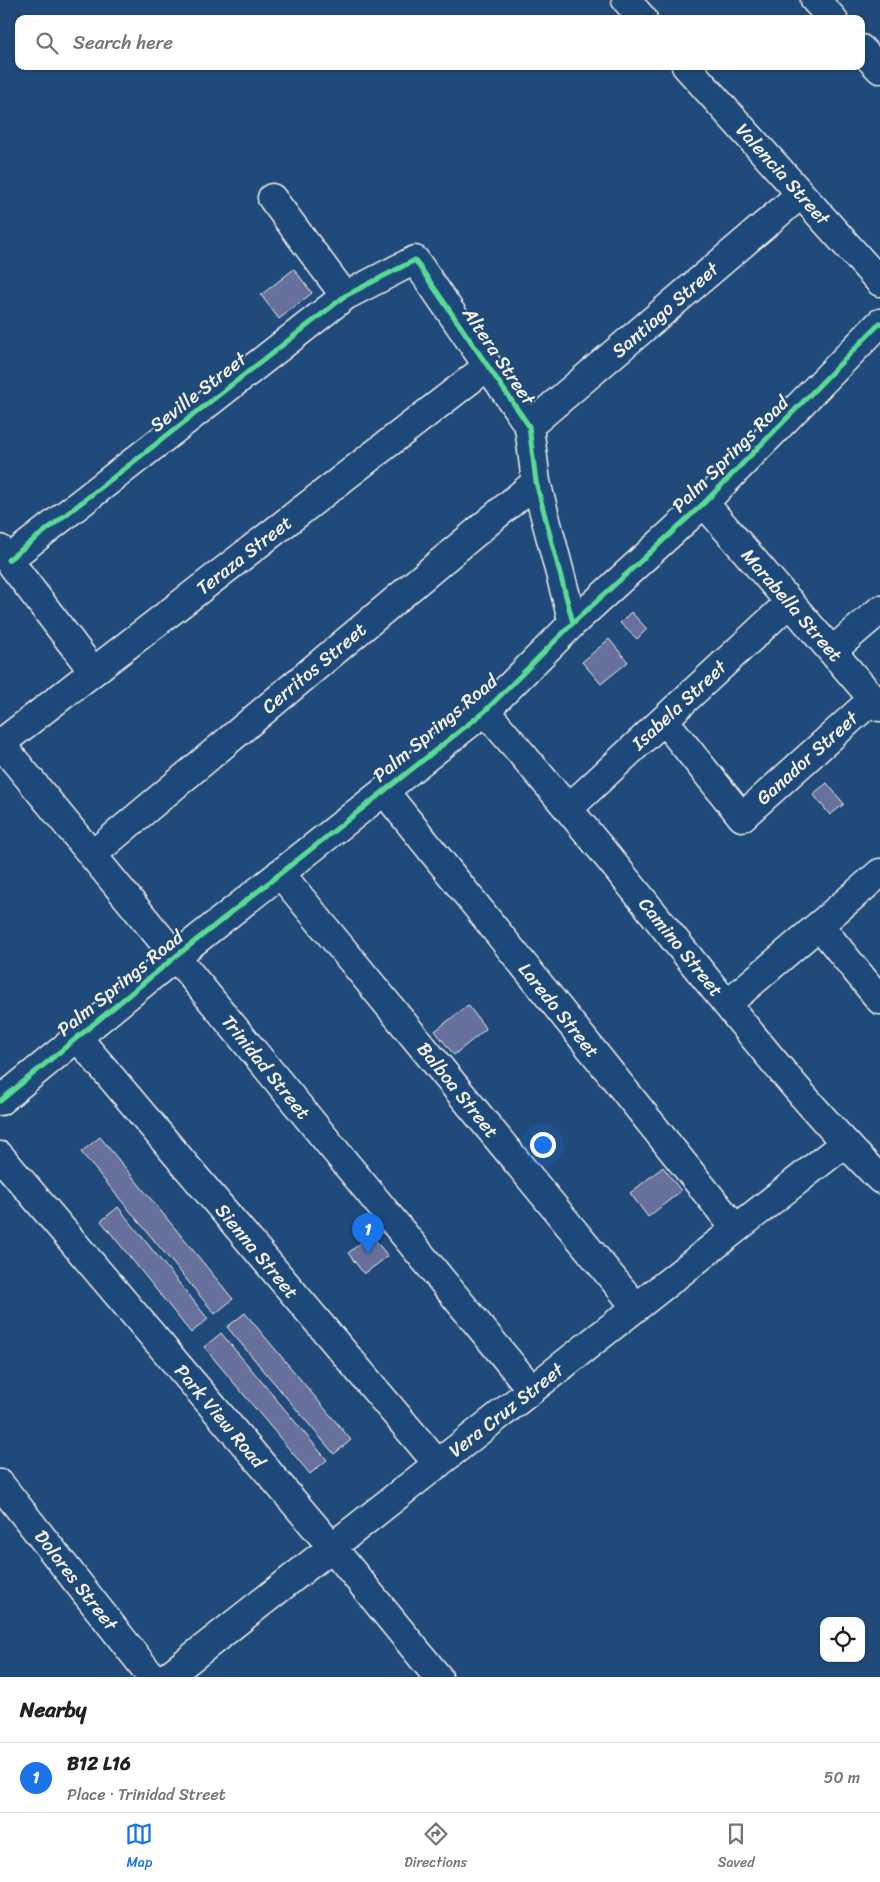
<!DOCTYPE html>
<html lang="en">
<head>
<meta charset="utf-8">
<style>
	body { margin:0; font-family:Sriracha,sans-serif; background:#f2f2f2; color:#202124 }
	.controls { position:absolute; right:15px; bottom:15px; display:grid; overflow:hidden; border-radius:10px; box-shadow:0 1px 4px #0004 }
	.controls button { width:45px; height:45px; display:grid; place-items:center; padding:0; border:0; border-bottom:1px solid #e0e0e0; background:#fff; color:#202124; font:25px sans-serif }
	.you { position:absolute; left:542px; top:1144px; width:18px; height:18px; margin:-12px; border:4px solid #fff; border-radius:50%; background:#1a73e8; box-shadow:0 0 0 8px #1a73e833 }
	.badge { display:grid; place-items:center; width:32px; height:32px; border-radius:50%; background:#1a73e8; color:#fff; font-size:16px; font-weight:700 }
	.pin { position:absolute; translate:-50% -41px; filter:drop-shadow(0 1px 2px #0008) }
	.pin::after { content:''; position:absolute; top:26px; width:18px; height:15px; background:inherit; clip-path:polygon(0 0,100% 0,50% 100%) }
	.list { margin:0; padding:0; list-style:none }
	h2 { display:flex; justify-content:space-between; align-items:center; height:65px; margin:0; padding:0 20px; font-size:21px }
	h2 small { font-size:16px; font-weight:400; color:#757577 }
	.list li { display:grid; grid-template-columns:32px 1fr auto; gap:15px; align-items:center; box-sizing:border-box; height:70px; padding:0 20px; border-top:1px solid #e0e0e0 }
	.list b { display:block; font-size:19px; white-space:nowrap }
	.list p { margin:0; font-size:16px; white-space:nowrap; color:#757577 }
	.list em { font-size:16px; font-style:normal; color:#757577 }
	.icon { flex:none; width:28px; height:28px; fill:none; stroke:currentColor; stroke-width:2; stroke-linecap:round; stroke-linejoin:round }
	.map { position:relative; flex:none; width:880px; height:1677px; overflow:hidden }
	.search { position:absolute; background:#fff; box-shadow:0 1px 4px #0004; left:15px; right:15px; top:15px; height:55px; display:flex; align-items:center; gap:12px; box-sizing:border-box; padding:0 18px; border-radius:10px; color:#757577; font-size:19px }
	.sheet { height:135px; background:#fff }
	nav { display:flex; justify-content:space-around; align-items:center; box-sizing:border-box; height:70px; border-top:1px solid #e0e0e0; background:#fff; font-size:14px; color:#757577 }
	nav a { display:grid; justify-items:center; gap:2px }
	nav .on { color:#1a73e8 }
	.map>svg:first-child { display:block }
	.building { fill:#67719b; stroke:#f4f1e8 }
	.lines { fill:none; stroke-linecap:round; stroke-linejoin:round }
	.minor-casing { stroke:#f4f1e8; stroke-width:31 }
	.minor { stroke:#1f4a7a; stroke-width:28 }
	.cycleway-casing { stroke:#1f4a7a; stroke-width:8 }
	.cycleway { stroke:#5adb95; stroke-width:5 }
	.labels { text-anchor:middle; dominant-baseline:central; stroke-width:4; stroke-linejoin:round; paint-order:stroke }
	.street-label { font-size:19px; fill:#f4f1e8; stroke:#1f4a7a }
</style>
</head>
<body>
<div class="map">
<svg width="880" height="1677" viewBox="0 0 880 1677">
	<rect width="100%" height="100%" fill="#1f4a7a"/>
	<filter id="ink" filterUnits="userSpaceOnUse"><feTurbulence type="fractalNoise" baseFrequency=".02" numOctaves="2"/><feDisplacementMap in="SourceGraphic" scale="10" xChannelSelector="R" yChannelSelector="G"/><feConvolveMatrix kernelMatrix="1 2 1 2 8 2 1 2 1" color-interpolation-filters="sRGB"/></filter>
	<g filter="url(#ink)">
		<path class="building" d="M294,269L312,293L279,319L261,295Z
			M631,612L647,629L637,639L620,623Z
			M609,639L628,662L601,684L582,662Z
			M827,783L844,804L830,815L813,794Z
			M468,1005L486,1029L454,1055L435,1031Z
			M100,1137L233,1299L215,1314L81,1152Z
			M663,1167L681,1191L648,1217L630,1193Z
			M118,1207L208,1319L191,1333L101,1221Z
			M371,1235L388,1256L364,1274L348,1253Z
			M245,1313L351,1440L334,1454L227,1327Z
			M221,1333L327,1460L310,1474L204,1347Z"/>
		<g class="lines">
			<g class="minor-casing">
				<path id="minor" d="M626,0L643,19
					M815,0L833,19
					M861,49L880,69
					M686,66L880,282
					M272,198L345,296
					M529,426L801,194
					M704,503L880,707
					M0,549L93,671
					M8,560L345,296L415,260L529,426L536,482L573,623
					M832,651L880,610
					M485,711C551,787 615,865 678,944C743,1024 807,1106 880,1179
					M664,720L742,817L873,699
					M0,743L532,1390
					M0,744L488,366
					M384,791L735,1228
					M569,808L790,602
					M92,855L536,482
					M280,873L636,1307
					M819,925L880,1000
					M727,1004L880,873
					M77,1037L438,1464
					M0,1101L175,957L485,711L573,623L704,503L880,323
					M0,1156L332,1547L438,1677
					M0,1484L152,1677
					M167,1677L845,1143"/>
			</g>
			<use href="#minor" class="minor"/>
			<g class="cycleway-casing">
				<path id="cycleway" d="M8,560L345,296L415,260L529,426L536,482L573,623
					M0,1101L175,957L485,711L573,623L704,503L880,323"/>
			</g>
			<use href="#cycleway" class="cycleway"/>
		</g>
	</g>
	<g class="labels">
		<g class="street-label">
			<text transform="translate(783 174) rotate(48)">Valencia Street</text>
			<text transform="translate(665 310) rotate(-41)">Santiago Street</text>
			<text transform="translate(499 356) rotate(56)">Altera Street</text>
			<text transform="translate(198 392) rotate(-38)">Seville Street</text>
			<text transform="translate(730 454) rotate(-45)">Palm Springs Road</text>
			<text transform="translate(244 555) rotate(-38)">Teraza Street</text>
			<text transform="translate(792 605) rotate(49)">Marabella Street</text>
			<text transform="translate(314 668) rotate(-40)">Cerritos Street</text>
			<text transform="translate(679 705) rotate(-43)">Isabela Street</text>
			<text transform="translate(435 728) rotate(-40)">Palm Springs Road</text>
			<text transform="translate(807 758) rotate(-42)">Ganador Street</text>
			<text transform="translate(681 947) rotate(51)">Camino Street</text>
			<text transform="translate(120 983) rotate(-39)">Palm Springs Road</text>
			<text transform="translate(559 1010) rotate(51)">Laredo Street</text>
			<text transform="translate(266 1067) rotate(51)">Trinidad Street</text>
			<text transform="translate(458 1090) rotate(51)">Balboa Street</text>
			<text transform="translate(257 1251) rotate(50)">Sienna Street</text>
			<text transform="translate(506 1410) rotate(-38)">Vera Cruz Street</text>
			<text transform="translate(220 1416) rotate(50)">Park View Road</text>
			<text transform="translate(76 1580) rotate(52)">Dolores Street</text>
		</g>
	</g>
</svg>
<div class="controls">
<button><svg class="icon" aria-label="locate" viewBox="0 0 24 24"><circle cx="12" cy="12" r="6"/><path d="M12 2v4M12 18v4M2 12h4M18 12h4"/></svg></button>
</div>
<div class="you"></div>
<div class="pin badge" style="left:368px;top:1254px">1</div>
<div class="search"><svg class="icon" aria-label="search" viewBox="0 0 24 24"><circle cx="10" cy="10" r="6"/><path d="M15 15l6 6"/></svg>Search here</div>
</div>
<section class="sheet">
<h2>Nearby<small></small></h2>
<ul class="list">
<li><span class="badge">1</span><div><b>B12 L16</b><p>Place · Trinidad Street</p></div><em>50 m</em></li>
</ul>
</section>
<nav>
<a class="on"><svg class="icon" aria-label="map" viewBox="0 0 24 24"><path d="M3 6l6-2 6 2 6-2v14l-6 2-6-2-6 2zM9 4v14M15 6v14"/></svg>Map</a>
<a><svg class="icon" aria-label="directions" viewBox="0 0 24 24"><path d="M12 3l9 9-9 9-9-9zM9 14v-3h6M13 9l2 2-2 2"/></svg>Directions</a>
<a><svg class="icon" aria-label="saved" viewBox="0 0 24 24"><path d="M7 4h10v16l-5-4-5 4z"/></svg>Saved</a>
</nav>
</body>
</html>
